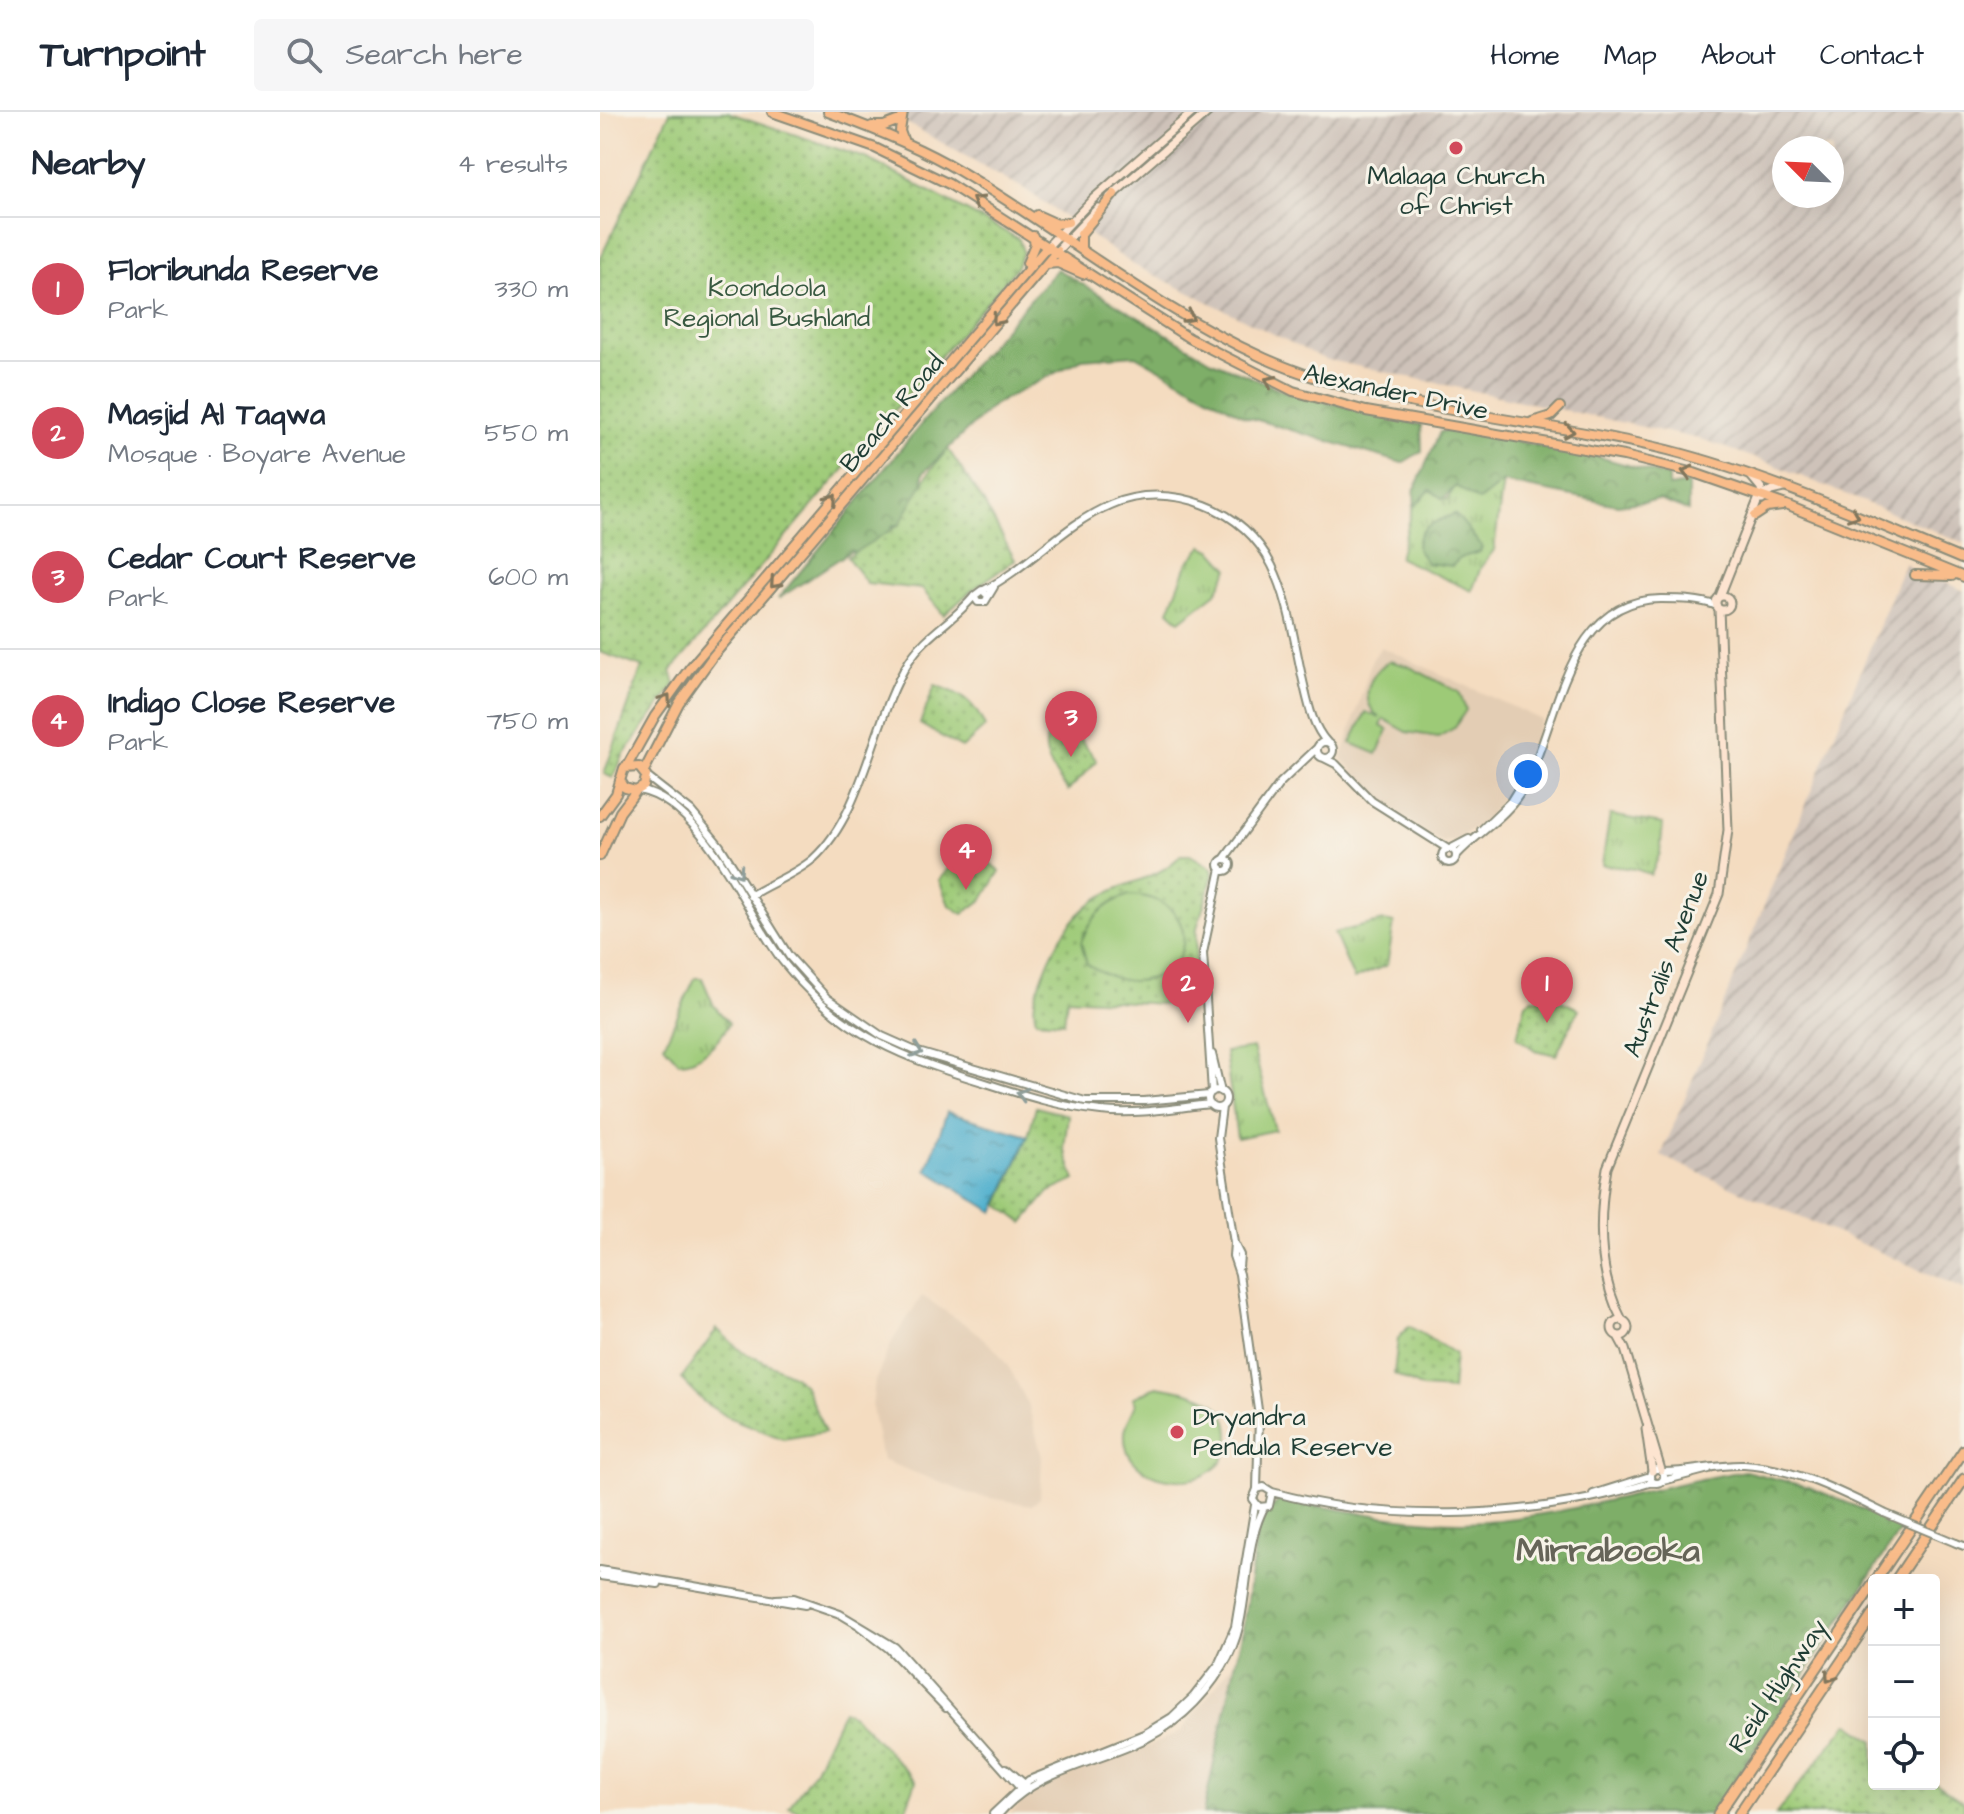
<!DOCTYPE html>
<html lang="en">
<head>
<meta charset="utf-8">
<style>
	body { margin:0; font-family:"Architects Daughter",sans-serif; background:#f6f6f7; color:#1f2937 }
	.controls { position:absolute; right:24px; bottom:24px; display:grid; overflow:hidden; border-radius:8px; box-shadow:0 8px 32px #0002 }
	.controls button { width:72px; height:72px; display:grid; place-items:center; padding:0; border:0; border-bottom:2px solid #e0e1e3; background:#fff; color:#1f2937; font:40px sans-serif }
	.compass { position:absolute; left:1172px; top:24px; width:72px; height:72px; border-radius:50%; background:#fff; box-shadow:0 8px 32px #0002; rotate:294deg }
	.you { position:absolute; left:928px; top:662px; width:28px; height:28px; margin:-20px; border:6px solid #fff; border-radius:50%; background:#1a73e8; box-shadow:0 0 0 12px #1a73e833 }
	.badge { display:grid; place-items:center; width:52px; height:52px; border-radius:50%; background:#d1495b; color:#fff; font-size:26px; font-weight:700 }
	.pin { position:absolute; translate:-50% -66px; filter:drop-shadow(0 2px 4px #0008) }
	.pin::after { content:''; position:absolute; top:42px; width:28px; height:24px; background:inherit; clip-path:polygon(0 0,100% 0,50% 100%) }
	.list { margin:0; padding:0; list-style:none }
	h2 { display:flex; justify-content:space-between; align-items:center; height:104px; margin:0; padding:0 32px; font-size:34px }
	h2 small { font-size:26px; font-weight:400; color:#747a83 }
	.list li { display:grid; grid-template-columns:52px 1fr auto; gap:24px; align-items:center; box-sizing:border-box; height:144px; padding:0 32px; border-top:2px solid #e0e1e3 }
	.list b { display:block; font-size:30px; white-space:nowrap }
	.list p { margin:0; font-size:26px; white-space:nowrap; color:#747a83 }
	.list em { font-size:26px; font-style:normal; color:#747a83 }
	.icon { flex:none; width:44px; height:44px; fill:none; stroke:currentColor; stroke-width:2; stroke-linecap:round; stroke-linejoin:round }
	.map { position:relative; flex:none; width:1364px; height:1702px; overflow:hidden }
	header { display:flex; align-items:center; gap:48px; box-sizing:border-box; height:112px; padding:0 40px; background:#fff; border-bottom:2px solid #e0e1e3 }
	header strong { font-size:38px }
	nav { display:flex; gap:44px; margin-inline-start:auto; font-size:28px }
	.search { width:560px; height:72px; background:#f6f6f7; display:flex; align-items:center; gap:20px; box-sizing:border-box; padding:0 28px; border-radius:8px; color:#747a83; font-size:30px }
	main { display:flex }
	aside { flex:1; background:#fff }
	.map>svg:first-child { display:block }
	.built { fill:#e3cdb4 }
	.industrial { fill:url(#industrial-furrows); fill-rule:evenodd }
	.grass { fill:url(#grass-tufts); stroke:#5e8456; stroke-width:2 }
	.forest { fill:url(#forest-crowns); stroke:#4e764e; stroke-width:2 }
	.park { fill:url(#park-dots); stroke:#5e8456; stroke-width:2 }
	.pitch { fill:#9dca77; stroke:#5e8456; stroke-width:2 }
	.water { fill:url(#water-ripples); stroke:#367680; stroke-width:2 }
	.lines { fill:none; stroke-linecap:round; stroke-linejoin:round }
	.tertiary-casing { stroke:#8a8c7a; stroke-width:10 }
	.secondary-casing { stroke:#8a8c7a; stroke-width:11 }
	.primary-casing { stroke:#8a8c7a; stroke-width:12 }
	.motorway-casing { stroke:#8a8c7a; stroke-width:13 }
	.tertiary { stroke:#fff; stroke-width:6 }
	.secondary { stroke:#fde4d0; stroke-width:7 }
	.primary { stroke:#f9bc8a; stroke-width:8 }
	.motorway { stroke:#f9bc8a; stroke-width:9 }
	.tertiary-bridge-casing { stroke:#8a8c7a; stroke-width:10; stroke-linecap:butt }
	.tertiary-bridge { stroke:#fff; stroke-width:6 }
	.oneway { stroke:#81765b }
	.oneway2 { stroke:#8f9e9a }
	.poi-dot { fill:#d1495b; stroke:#f7f3e8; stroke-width:3 }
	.labels { text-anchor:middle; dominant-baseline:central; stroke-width:6; stroke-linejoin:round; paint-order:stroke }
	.poi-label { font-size:26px; fill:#1f3d34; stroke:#f7f3e8 }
	.park-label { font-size:26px; fill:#385941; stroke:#f7f3e8 }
	.street-label { font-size:26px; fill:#1f3d34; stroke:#f7f3e8 }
	.district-label { font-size:34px; font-weight:bold; fill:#656458; stroke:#f7f3e8 }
</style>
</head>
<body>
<header>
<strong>Turnpoint</strong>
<div class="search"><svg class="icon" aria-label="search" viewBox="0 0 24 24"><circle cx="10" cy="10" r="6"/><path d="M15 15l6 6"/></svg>Search here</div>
<nav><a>Home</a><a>Map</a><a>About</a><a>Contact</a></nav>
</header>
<main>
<aside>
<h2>Nearby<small>4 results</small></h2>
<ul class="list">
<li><span class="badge">1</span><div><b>Floribunda Reserve</b><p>Park</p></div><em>330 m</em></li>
<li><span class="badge">2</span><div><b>Masjid Al Taqwa</b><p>Mosque · Boyare Avenue</p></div><em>550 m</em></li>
<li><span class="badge">3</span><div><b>Cedar Court Reserve</b><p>Park</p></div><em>600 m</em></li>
<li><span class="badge">4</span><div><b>Indigo Close Reserve</b><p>Park</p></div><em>750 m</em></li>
</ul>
</aside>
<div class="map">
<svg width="1364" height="1702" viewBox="0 0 1364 1702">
	<defs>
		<pattern id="industrial-furrows" width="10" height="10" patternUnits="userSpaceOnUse" patternTransform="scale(2)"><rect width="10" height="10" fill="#cec2b9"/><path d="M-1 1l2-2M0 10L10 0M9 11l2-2" fill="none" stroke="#a79f97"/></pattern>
		<pattern id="grass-tufts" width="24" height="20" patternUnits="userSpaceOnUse" patternTransform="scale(2)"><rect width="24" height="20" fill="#9dca77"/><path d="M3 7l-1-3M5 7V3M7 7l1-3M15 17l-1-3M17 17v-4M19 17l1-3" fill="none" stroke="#7fa562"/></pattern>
		<pattern id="forest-crowns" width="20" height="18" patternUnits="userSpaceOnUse" patternTransform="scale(2)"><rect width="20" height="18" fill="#7eae68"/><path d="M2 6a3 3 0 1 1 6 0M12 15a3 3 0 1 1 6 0" fill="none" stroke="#678f56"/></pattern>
		<pattern id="park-dots" width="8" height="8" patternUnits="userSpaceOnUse" patternTransform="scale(2)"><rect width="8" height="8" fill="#9dca77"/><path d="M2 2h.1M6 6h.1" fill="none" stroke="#7fa562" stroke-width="1.8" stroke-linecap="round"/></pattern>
		<pattern id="water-ripples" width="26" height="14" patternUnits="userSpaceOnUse" patternTransform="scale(2)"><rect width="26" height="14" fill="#4eafcd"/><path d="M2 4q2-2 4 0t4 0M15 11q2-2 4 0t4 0" fill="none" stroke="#4090a7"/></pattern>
	</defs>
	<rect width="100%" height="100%" fill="#f7f3e8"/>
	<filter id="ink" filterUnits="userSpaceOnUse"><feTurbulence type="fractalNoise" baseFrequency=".0125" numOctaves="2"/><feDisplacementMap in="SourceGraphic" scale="16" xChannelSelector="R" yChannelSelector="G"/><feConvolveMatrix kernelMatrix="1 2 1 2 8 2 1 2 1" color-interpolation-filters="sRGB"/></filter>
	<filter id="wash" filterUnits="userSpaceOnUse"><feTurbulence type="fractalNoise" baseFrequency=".006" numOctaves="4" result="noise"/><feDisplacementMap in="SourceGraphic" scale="32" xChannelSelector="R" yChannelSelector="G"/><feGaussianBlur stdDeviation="1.8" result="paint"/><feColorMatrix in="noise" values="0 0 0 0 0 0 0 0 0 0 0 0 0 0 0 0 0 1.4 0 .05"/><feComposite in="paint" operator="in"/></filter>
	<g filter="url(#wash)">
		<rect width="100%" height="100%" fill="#f4dcc0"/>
		<path class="built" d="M781,535L942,608L920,665L889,704L857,728L842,730L827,721L776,684L742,646L772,548Z
			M322,1184L374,1218L397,1239L411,1259L428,1292L442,1345L440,1386L432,1393L373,1383L282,1348L272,1296L275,1269L293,1228Z
			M636,1548L603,1702H411L423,1688L464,1662L528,1643L580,1620Z"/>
		<path class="industrial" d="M280,0H1364V431L1172,352L1104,328L724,247L532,152L426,78L298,6ZM1184,36H1232V84H1184Z
			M1305,451L1324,469L1346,470L1364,479V1177L1061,1044Z"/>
		<path class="grass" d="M821,368L847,388L855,374L864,377L903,369L894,438L881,455L872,479L799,446Z
			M603,434L613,439L629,457L616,481L580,509L569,499L588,450Z
			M1010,703L1063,712L1060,741L1051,763L1036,757L1002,753Z
			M784,809L794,811L787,853L754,867L734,821Z
			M95,866H102L114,894L129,911C121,928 99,951 79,950L64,933Z
			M653,936L675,1018L637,1026L625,940Z"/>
		<path class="forest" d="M457,157L612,249L687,280L821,313L822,339L802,351L644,304L535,243L482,247L393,293L323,361L320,413H293L287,428L268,443L251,439L178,487L323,310Z
			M854,317L999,345L1069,365V375L1088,372V399L1059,388L1017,393L903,370L879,389L856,374L843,387L830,378L815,394L814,379L840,320Z
			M854,402C866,410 870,423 882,434L880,440L860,446L852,454L827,451L817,437C816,414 836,410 854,402Z
			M1145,1359L1209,1375L1303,1414L1112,1702H603L642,1522L659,1407L680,1388C741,1397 801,1410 862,1410C957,1409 1051,1373 1145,1359Z"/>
		<path class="park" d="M70,0H127L268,47L419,127L423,140L416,156L71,559L75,572L23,644L13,666L4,662L42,555L0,540V147Z
			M348,337L384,391L415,448L372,478L344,503L322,477L267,471L247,445L299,413L331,357Z
			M335,573C362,582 374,589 385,615L362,636L320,612Z
			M464,606L497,649L468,679C448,654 432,628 464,606Z
			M372,738L400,759L383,787L363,802L349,793L339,768L359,744Z
			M581,743H590L612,756L613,763L597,816L593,894L467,886L464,910L436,908C431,890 438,878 444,861C456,828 477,795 510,780C537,767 559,766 581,743Z
			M932,886L961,889L979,897L956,943L935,938L917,925L926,891Z
			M436,995L468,1003L464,1036L475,1068L449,1080L423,1111L399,1093L428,1024Z
			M809,1214L855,1242L852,1278L822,1276L794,1262L798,1227Z
			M117,1217L142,1240L193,1263L205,1274L225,1320L183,1327L128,1305L105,1291L81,1267Z
			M243,1598L253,1603L316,1669L304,1702H206L189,1695L214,1659Z
			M1248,1611L1274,1629V1672L1334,1670L1364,1691V1702H1176Z"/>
		<path class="pitch" d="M789,549L808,554L859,580L866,598L854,616L838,625L807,620L784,607L781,614L788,618L777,642L751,631L766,600L780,606C758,589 768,563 789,549Z
			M529,783C575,783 601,822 570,859C537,875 517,871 487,852L481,830C491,805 504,792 529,783Z
			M557,1274C583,1279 622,1282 628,1314C641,1387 521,1383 525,1321C525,1312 533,1301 536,1292L533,1286Z"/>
		<path class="water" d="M347,1000L428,1024L394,1100L327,1058Z"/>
	</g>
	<g filter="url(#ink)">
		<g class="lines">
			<g class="tertiary-casing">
				<path id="tertiary" d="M384,478C429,455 463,413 510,393C540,380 574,381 605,393C683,423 687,497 703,569C708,590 712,614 727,630
					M388,484L382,478L374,484L378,490H385L394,475
					M717 638a8 8 0 1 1 16 0a8 8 0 1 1-16 0Z
					M724,646L736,652L772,689L848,737
					M46,664L91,699L120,734L189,844L227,886L282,924L318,940L485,989H544L609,983
					M39,678C105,691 146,803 184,851C242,924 303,946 389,972C426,984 462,995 501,999C536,1003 574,996 610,992
					M881,718L910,690L931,656
					M850,737L869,727
					M842 744a7 7 0 1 1 14 0a7 7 0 1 1-14 0Z
					M856,744C879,719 907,706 924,675C959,613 964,486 1062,487C1081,487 1099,487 1117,494
					M624,747L680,671L717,636
					M619 753a6 6 0 1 1 12 0a6 6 0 1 1-12 0Z
					M150,784C170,771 194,763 213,747C265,700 272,608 309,549C326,522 355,508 374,484
					M612,942L621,980
					M608 987a9 9 0 1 1 18 0a9 9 0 1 1-18 0Z
					M612,980L603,841L621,756
					M622,995L618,1026L634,1131L640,1143L639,1155
					M634,1131L633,1144L639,1162L659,1305L657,1377L653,1387L659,1395L669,1394L672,1380L664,1375L657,1377
					M1050 1364a7 7 0 1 1 14 0a7 7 0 1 1-14 0Z
					M1064,1360C1091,1360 1117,1352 1144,1353C1195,1356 1239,1379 1284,1401
					M1063,1369L1109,1357
					M672,1380C791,1413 937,1406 1053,1370
					M993,1382L1050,1364
					M1356,1431L1364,1434
					M0,1458L205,1493
					M0,1464L58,1472
					M176,1487L194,1486L240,1502L295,1535L421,1677
					M259,1514L288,1536L346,1596
					M406,1656L427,1674
					M393,1702L429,1668L544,1622L572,1605L593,1585L618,1553L635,1515L655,1393
					M399,1702C436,1660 485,1654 533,1633C571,1617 602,1589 623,1554C654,1505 639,1445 664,1396"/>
			</g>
			<g class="secondary-casing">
				<path id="secondary" d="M510,85L608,0
					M448,134L493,87L593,0
					M457,139L498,96
					M1151,364L1161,376L1162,388
					M1116 491a7 7 0 1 1 14 0a7 7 0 1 1-14 0Z
					M1120,484L1158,388L1171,379L1184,376
					M1022,1208C997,1161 998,1107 1007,1056L1119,782L1128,718L1119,497
					M1012 1216a8 8 0 1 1 16 0a8 8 0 1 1-16 0Z
					M1018,1224L1025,1237L1061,1358
					M1046,1317L1052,1359"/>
			</g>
			<g class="primary-casing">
				<path id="primary" d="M172,0L275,36L349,72L589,226L693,279L766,299L1024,344L1094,361L1186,393L1364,465
					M228,0C272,16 318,34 358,58C461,119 555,196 664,246C785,300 939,306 1068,338C1170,364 1267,408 1364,448
					M303,0L300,19L304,30
					M272,14H284L297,9
					M437,103L457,112L468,110
					M481,136V122L514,82
					M427,151L435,132L433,124
					M447,152L458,151L483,162
					M932,310L951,304L960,295
					M1155,404L1167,396L1182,394
					M1315,463L1352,464
					M27,654L55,604L89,557L448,134
					M44,659L79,591L113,544L457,139
					M0,704L16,682L24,656L39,655L46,664L44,674L36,679L25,676L20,668
					M0,744L20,700L36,679"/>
			</g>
			<g class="motorway-casing">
				<path id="motorway" d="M1276,1468L1364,1338
					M1296,1468L1364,1367
					M1118,1702L1274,1471
					M1139,1702L1274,1501"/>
			</g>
			<use href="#tertiary" class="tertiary"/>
			<use href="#secondary" class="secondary"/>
			<use href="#primary" class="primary"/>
			<use href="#motorway" class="motorway"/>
			<g class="tertiary-bridge-casing">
				<path id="tertiary-bridge" d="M1284,1401L1356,1431"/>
			</g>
			<use href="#tertiary-bridge" class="tertiary-bridge"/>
		</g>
		<defs><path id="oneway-chevron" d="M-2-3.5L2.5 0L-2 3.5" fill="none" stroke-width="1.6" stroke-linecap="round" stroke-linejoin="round" transform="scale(2)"/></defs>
		<g class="oneway">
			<use href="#oneway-chevron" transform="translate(377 89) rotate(-148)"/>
			<use href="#oneway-chevron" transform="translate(589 205) rotate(30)"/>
			<use href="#oneway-chevron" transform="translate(397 208) rotate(131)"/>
			<use href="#oneway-chevron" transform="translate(670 269) rotate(-153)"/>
			<use href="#oneway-chevron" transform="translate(969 319) rotate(10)"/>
			<use href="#oneway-chevron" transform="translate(1087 360) rotate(-165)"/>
			<use href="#oneway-chevron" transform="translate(232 387) rotate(-50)"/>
			<use href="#oneway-chevron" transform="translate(1254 403) rotate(22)"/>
			<use href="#oneway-chevron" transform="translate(175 471) rotate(131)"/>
			<use href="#oneway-chevron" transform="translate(66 587) rotate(-55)"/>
			<use href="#oneway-chevron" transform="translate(1230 1565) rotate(124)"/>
		</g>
		<g class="oneway2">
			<use href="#oneway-chevron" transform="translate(138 760) rotate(57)"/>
			<use href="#oneway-chevron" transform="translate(317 939) rotate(21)"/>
			<use href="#oneway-chevron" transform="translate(422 982) rotate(-163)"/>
		</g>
	</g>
	<g class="poi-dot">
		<circle cx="856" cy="36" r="8"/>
		<circle cx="577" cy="1320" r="8"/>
	</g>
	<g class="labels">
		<g class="poi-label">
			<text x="856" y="64">Malaga Church<tspan x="856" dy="30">of Christ</tspan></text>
			<text x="593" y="1305" text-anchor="start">Dryandra<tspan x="593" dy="30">Pendula Reserve</tspan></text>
		</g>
		<g class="park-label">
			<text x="167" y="176">Koondoola<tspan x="167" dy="30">Regional Bushland</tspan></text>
		</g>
		<g class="street-label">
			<text transform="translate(796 280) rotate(12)">Alexander Drive</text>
			<text transform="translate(292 301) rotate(-50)">Beach Road</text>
			<text transform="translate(1066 852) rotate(-69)">Australis Avenue</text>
			<text transform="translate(1178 1574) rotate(-56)">Reid Highway</text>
		</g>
		<g class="district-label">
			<text x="1008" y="1439">Mirrabooka</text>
		</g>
	</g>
</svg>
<div class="controls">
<button>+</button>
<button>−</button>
<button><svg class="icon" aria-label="locate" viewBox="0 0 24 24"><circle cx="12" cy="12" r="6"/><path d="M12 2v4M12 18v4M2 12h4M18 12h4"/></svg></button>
</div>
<svg class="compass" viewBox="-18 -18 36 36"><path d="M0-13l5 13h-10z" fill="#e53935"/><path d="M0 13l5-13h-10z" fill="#747a83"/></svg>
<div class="you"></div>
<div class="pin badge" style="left:947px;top:911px">1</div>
<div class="pin badge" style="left:588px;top:911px">2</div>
<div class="pin badge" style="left:471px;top:645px">3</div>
<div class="pin badge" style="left:366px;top:778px">4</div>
</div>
</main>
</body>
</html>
